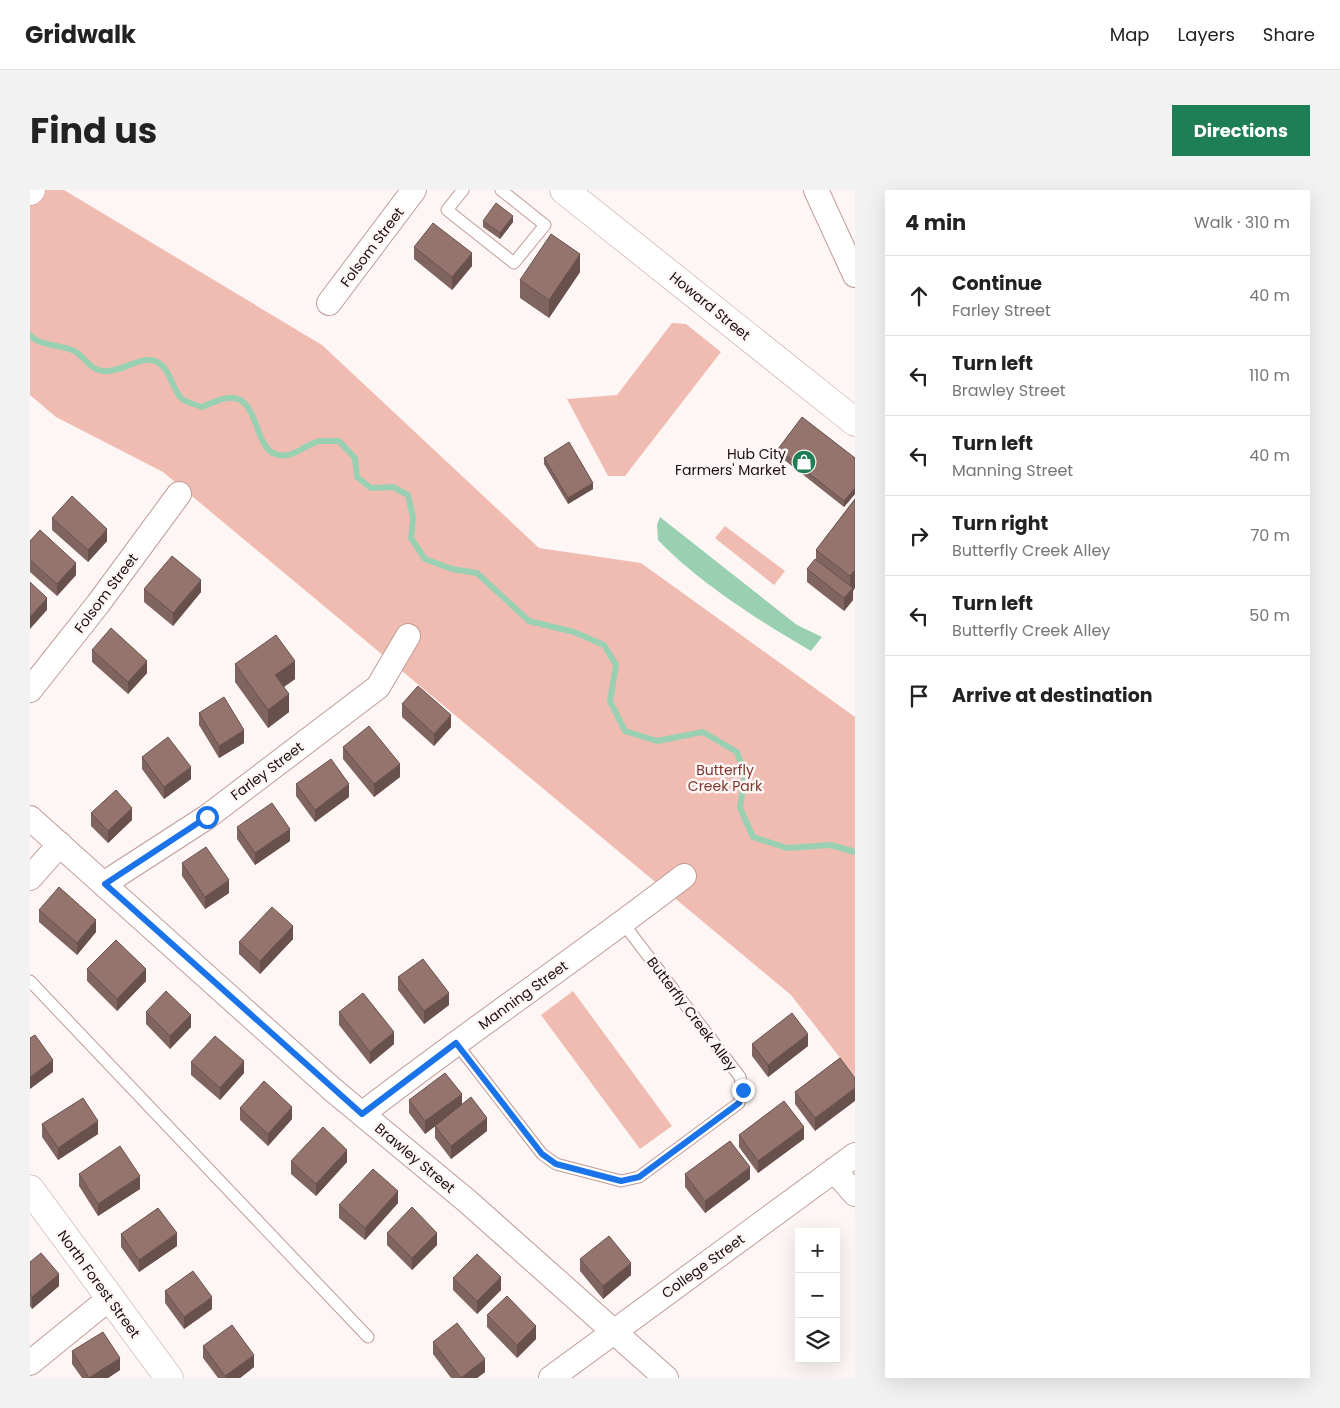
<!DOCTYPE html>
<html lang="en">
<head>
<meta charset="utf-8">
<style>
	body { margin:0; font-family:Poppins,sans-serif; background:#f2f2f2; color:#222 }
	.controls { position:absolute; right:15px; bottom:15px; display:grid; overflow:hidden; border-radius:0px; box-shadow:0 5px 20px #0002 }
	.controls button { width:45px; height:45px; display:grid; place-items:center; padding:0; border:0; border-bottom:1px solid #e0e0e0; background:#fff; color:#222; font:25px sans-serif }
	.stop { position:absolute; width:15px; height:15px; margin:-11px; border:4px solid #1a73e8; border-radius:50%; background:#fff }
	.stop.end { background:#1a73e8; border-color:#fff; box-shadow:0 1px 5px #0008 }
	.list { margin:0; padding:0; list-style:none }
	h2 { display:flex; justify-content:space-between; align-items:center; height:65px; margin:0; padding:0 20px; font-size:21px }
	h2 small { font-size:16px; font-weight:400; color:#767676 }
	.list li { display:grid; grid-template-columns:32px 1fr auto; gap:15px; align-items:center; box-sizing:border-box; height:80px; padding:0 20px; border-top:1px solid #e0e0e0 }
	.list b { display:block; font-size:19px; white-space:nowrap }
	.list p { margin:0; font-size:16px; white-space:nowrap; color:#767676 }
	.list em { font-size:16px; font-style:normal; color:#767676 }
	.icon { flex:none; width:28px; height:28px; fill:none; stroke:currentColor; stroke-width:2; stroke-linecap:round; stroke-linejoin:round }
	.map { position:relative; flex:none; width:825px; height:1188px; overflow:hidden; border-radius:0px }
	header { display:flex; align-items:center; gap:30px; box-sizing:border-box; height:70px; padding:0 25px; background:#fff; border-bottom:1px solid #e0e0e0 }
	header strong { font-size:24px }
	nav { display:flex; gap:28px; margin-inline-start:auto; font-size:18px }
	.intro { display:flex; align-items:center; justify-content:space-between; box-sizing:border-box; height:120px; padding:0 30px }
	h1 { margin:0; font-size:35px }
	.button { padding:12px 22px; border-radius:0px; background:#1e7e56; color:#fff; font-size:18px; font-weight:700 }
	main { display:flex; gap:30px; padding:0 30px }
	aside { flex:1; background:#fff; border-radius:0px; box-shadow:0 5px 20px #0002 }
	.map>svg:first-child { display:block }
	.green { fill:#f0bcb2 }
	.water { fill:#9ad0b2 }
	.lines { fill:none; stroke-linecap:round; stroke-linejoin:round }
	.stream { stroke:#9ad0b2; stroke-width:6 }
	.service-casing { stroke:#bf9c95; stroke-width:13 }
	.minor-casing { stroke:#bf9c95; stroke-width:26 }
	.tertiary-casing { stroke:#bf9c95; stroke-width:29 }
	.service { stroke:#fff; stroke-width:11 }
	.minor { stroke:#fff; stroke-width:24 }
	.tertiary { stroke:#fff; stroke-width:28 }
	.wall { fill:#80645f }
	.shaded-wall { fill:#68514d }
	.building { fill:#95746e; stroke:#68514d }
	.route { stroke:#1a73e8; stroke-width:6 }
	.labels { text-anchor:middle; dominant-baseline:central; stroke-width:5; stroke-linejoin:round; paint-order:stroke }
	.street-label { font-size:14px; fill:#1b0f0d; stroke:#fef6f5 }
	.poi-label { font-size:14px; fill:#1b0f0d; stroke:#fef6f5; text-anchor:end }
	.park-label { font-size:14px; fill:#7e382d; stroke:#fef6f5 }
</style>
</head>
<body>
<header>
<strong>Gridwalk</strong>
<nav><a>Map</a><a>Layers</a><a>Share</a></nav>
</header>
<div class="intro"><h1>Find us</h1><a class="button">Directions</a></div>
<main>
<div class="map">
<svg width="825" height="1188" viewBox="0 0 825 1188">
	<rect width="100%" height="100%" fill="#fef6f5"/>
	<path class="green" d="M0,0H34L292,155L509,358L611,373L825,527V887L761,805L133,282L26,227L0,205Z
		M642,133L656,134L691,162L595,286H578L537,209L587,205Z
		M695,336L755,381L744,395L685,348Z
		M543,801L642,936L610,959L511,825Z"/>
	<path class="water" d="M630,327L767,435L792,447L781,461C731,432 668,392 628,350L627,335Z"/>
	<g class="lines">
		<path class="stream" d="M0,145C12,158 31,153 46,162C55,168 61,180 73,181C90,183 107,168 121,170C140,173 140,196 151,208C155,212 166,215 172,217C180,214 189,209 197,208C228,203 223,252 243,263C261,272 274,254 290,251C296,251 303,251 309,251L325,268L327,287L341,298L363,297L378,305L383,328L381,348L395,369L422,379L447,383L499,431L544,442L574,455L586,475L580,511L595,541L627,551L673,542L707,562L715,585L710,618L723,647L757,658L801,655L825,662"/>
		<g class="service-casing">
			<path id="service" d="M433,0L417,20L484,73L515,35L471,0
				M0,791L338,1147
				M426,853L512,964L526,974L591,991L609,987L709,913L713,900L710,887L593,733"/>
		</g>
		<g class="minor-casing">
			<path id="minor" d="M786,0L825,85
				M299,113L384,0
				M0,500L68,414L149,304
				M0,628L303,900L437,1011L636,1188
				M0,688L30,654
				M75,693L177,627L348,497L378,446
				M332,924C438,842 548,768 654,686
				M804,980L825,1004
				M0,1173L80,1108
				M521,1188L825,965"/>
		</g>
		<g class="tertiary-casing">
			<path id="tertiary" d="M534,0L825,232
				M0,1L1,0
				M0,999L139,1188"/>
		</g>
		<use href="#service" class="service"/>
		<use href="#minor" class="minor"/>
		<use href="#tertiary" class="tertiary"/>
	</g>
	<path class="wall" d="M453,31L483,32L470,49L453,37Z
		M384,57L442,76L422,100L384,69Z
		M550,82L519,128L490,108V90Z
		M748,259L825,268V304L814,317L748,265Z
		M514,268L563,299L538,314L514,274Z
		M825,309L823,410L814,421L777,392V379L786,370V360Z
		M22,328L77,351L58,372L22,340Z
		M0,351L46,385L27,406L0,382Z
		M114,399L171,402L143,436L114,412Z
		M62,460L117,483L98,504L62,472Z
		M205,474L265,489L254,497L259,522L238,538L205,492Z
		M372,514L421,537L404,556L372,527Z
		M169,523L214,553L189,568L169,535Z
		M313,557L370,587L344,607L313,569Z
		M112,567L161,589L134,609L112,579Z
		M266,594L319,607L285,632L266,606Z
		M61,623L102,630L78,653L61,636Z
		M207,637L260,651L225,675L207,649Z
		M152,673L199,703L175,719L152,686Z
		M9,720L66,742L47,765L9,732Z
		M263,749L230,784L209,764V752Z
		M57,779L116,791L87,821L57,791Z
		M368,787L419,815L394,834L368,800Z
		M116,822L161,837L140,859L116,834Z
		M309,822L364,854L340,874L309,835Z
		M722,854L778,856L738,887L722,866Z
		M810,868L785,941L765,914V902Z
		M161,872L214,883L190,910L161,885Z
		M379,910L432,915L457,941L421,969L405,948V936L395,944L379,923Z
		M210,918L262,929L238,956L210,930Z
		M12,934L68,944L28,970L12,947Z
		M709,945L774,949L728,983L709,957Z
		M261,971L317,972L286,1006L261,984Z
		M49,984L110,999L68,1026L49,996Z
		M655,984L720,989L675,1023L655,997Z
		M368,1013L335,1050L309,1028V1015Z
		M357,1043L407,1055L382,1080L357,1055Z
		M91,1044L147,1056L109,1082L91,1057Z
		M550,1069L601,1085L573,1109L550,1081Z
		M0,1072L29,1096L2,1119L0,1116Z
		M423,1088L471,1100L447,1124L423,1100Z
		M135,1101L182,1119L154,1139L135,1113Z
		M457,1125L506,1149L487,1168L457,1137Z
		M403,1152L455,1182L447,1188H421L403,1164Z
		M173,1156L224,1177L210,1188H188L173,1168Z
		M42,1161L90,1180L78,1188H52L42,1174Z"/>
	<path class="shaded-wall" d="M483,26V32L470,49V43Z
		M442,63V76L422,100V87Z
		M550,64V82L519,128V110Z
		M563,293V299L538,314V308Z
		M825,298V304L814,317V311Z
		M77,339V351L58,372V360Z
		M46,373V385L27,406V394Z
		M825,380V398L823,401V410L814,421V408L820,401V386Z
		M171,390V402L143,436V423Z
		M17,408V420L0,439V427Z
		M117,471V483L98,504V492Z
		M265,471V489L245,503V485Z
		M259,504V522L238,538V520Z
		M421,525V537L404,556V544Z
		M214,540V553L189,568V556Z
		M370,574V587L344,607V594Z
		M161,577V589L134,609V597Z
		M319,594V607L285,632V620Z
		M102,618V630L78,653V641Z
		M260,639V651L225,675V663Z
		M199,690V703L175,719V707Z
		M66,730V742L47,765V753Z
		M263,736V749L230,784V771Z
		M116,779V791L87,821V809Z
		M419,803V815L394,834V821Z
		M161,825V837L140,859V846Z
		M364,842V854L340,874V862Z
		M778,844V856L738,887V875Z
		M23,870V882L0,899V887Z
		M214,871V883L190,910V898Z
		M825,898V911L785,941V928Z
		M432,904V916L395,944V931Z
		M262,917V929L238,956V944Z
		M457,928V941L421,969V956Z
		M68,931V944L28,970V958Z
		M774,937V949L728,983V971Z
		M317,960V972L286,1006V994Z
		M720,977V989L675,1023V1011Z
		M110,986V999L68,1026V1014Z
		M368,1001V1013L335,1050V1038Z
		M147,1043V1056L109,1082V1070Z
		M407,1043V1055L382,1080V1068Z
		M601,1073V1085L573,1109V1096Z
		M29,1084V1096L2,1119V1107Z
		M471,1087V1100L447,1124V1111Z
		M182,1107V1119L154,1139V1127Z
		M506,1136V1149L487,1168V1155Z
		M224,1165V1177L210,1188H195V1186Z
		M90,1168V1180L78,1188H59Z
		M455,1169V1182L447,1188H431Z"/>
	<path class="building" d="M466,13L483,26L470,43L453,31Z
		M403,33L442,63L422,87L384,57Z
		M521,44L550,64L519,110L490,90Z
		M772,227L825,268V298L814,311L748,259Z
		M539,252L563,293L538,308L514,268Z
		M42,306L77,339L58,360L22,328Z
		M825,309V380L820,386L786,360Z
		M10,340L46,373L27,394L0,370V351Z
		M142,366L171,390L143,423L114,399Z
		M785,369L823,398L814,408L777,379Z
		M0,392L17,408L0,427Z
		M81,438L117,471L98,492L62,460Z
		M246,445L265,471L245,485L259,504L238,520L205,474Z
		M388,496L421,525L404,544L372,514Z
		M194,507L214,540L189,556L169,523Z
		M339,536L370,574L344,594L313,557Z
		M138,547L161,577L134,597L112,567Z
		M301,569L319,594L285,620L266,594Z
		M86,600L102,618L78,641L61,623Z
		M242,613L260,639L225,663L207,637Z
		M176,657L199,690L175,707L152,673Z
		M29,697L66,730L47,753L9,720Z
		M242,717L263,736L230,771L209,752Z
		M86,750L116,779L87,809L57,779Z
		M393,769L419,803L394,821L368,787Z
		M136,801L161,825L140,846L116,822Z
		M333,803L364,842L340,862L309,822Z
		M762,823L778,844L738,875L722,854Z
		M5,845L23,870L0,887V848Z
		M185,846L214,871L190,898L161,872Z
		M810,868L825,888V898L785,928L765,902Z
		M415,883L432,904L395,931L379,910Z
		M234,891L262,917L238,944L210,918Z
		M441,907L457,928L421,956L405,936Z
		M53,908L68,931L28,958L12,934Z
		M754,911L774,937L728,971L709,945Z
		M293,937L317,960L286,994L261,971Z
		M700,951L720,977L675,1011L655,984Z
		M90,956L110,986L68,1014L49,984Z
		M343,979L368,1001L335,1038L309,1015Z
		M382,1017L407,1043L382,1068L357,1043Z
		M128,1018L147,1043L109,1070L91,1044Z
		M579,1046L601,1073L573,1096L550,1069Z
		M11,1063L29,1084L2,1107L0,1104V1072Z
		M447,1064L471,1087L447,1111L423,1088Z
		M163,1081L182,1107L154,1127L135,1101Z
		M477,1106L506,1136L487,1155L457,1125Z
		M427,1133L455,1169L431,1188L403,1152Z
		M202,1135L224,1165L195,1186L173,1156Z
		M73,1142L90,1168L59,1188L42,1161Z"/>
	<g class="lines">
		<path class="route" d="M177,627L75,694L332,924L426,853L512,964L526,974L591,991L609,987L709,913L713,900"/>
	</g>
	<defs>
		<g id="shop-disc" transform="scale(1.25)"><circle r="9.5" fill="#1e7e56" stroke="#fef6f5"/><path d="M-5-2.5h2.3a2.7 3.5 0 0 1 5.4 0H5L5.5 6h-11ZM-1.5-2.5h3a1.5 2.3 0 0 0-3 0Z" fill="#fff"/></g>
	</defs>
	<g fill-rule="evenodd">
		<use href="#shop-disc" x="774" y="272"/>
	</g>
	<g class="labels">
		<g class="street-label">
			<text transform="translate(342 57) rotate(-53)">Folsom Street</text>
			<text transform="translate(680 116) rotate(39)">Howard Street</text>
			<text transform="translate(76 403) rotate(-53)">Folsom Street</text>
			<text transform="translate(237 581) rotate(-37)">Farley Street</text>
			<text transform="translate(493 805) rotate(-36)">Manning Street</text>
			<text transform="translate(662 824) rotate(53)">Butterfly Creek Alley</text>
			<text transform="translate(385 968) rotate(40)">Brawley Street</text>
			<text transform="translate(673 1076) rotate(-36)">College Street</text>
			<text transform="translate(69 1094) rotate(54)">North Forest Street</text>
		</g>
		<g class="poi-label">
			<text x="756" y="264">Hub City<tspan x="756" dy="16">Farmers' Market</tspan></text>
		</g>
		<g class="park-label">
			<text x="695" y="580">Butterfly<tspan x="695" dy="16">Creek Park</tspan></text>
		</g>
	</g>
</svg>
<div class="controls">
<button>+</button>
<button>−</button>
<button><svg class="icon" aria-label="layers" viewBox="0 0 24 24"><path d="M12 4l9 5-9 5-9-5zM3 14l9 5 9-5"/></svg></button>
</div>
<div class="stop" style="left:177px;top:627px"></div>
<div class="stop end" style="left:713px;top:900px"></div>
</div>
<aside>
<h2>4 min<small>Walk · 310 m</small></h2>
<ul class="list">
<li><svg class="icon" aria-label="ahead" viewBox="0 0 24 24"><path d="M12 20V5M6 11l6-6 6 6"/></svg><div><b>Continue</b><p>Farley Street</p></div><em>40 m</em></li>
<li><svg class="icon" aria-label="left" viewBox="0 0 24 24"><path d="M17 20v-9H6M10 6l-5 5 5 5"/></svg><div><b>Turn left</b><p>Brawley Street</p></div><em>110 m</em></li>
<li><svg class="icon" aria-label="left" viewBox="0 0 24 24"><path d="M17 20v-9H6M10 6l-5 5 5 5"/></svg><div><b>Turn left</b><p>Manning Street</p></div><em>40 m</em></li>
<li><svg class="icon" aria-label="right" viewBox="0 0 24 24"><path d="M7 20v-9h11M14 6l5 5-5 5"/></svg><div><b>Turn right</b><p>Butterfly Creek Alley</p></div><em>70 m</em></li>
<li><svg class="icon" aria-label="left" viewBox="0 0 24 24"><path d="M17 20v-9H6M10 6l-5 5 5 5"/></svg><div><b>Turn left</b><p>Butterfly Creek Alley</p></div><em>50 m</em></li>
<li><svg class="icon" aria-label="arrive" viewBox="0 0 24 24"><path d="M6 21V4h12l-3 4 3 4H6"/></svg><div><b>Arrive at destination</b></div></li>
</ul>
</aside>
</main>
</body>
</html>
